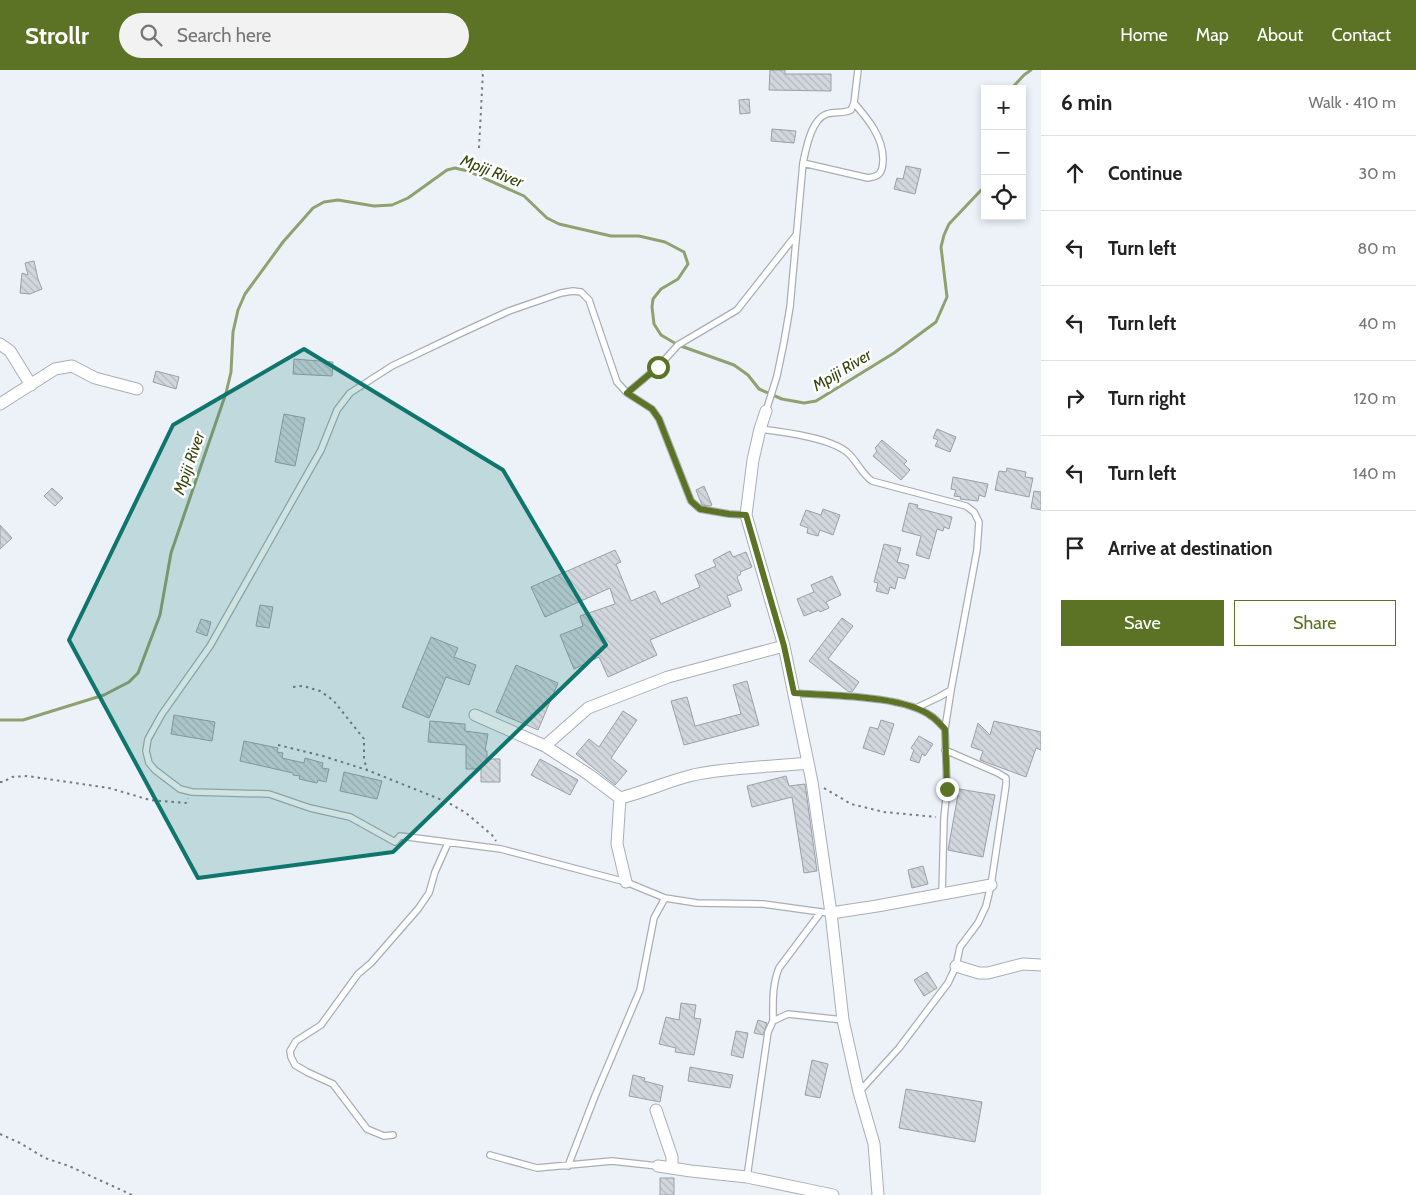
<!DOCTYPE html>
<html lang="en">
<head>
<meta charset="utf-8">
<style>
	body { margin:0; font-family:Cabin,sans-serif; background:#f2f2f2; color:#222 }
	.controls { position:absolute; right:15px; top:15px; display:grid; overflow:hidden; border-radius:0px; box-shadow:0 2px 8px #0003 }
	.controls button { width:45px; height:45px; display:grid; place-items:center; padding:0; border:0; border-bottom:1px solid #e0e0e0; background:#fff; color:#222; font:25px sans-serif }
	.stop { position:absolute; width:15px; height:15px; margin:-11px; border:4px solid #5c7325; border-radius:50%; background:#fff }
	.stop.end { background:#5c7325; border-color:#fff; box-shadow:0 1px 5px #0008 }
	.list { margin:0; padding:0; list-style:none }
	h2 { display:flex; justify-content:space-between; align-items:center; height:65px; margin:0; padding:0 20px; font-size:21px }
	h2 small { font-size:16px; font-weight:400; color:#767676 }
	.list li { display:grid; grid-template-columns:32px 1fr auto; gap:15px; align-items:center; box-sizing:border-box; height:75px; padding:0 20px; border-top:1px solid #e0e0e0 }
	.list b { display:block; font-size:19px; white-space:nowrap }
	.list em { font-size:16px; font-style:normal; color:#767676 }
	.actions { display:flex; gap:10px; padding:15px 20px }
	.actions a { flex:1; padding:11px 0; border:1px solid #5c7325; border-radius:0px; text-align:center; font-size:18px; color:#5c7325 }
	.actions .main { background:#5c7325; color:#fff }
	.icon { flex:none; width:28px; height:28px; fill:none; stroke:currentColor; stroke-width:2; stroke-linecap:round; stroke-linejoin:round }
	.map { position:relative; flex:none; width:1041px; height:1125px; overflow:hidden }
	header { display:flex; align-items:center; gap:30px; box-sizing:border-box; height:70px; padding:0 25px; background:#5c7325; color:#fff }
	header strong { font-size:24px }
	nav { display:flex; gap:28px; margin-inline-start:auto; font-size:18px }
	.search { width:350px; height:45px; background:#f2f2f2; display:flex; align-items:center; gap:12px; box-sizing:border-box; padding:0 18px; border-radius:28px; color:#767676; font-size:19px }
	main { display:flex }
	aside { flex:1; background:#fff }
	.map>svg:first-child { display:block }
	.lines { fill:none; stroke-linecap:round; stroke-linejoin:round }
	.stream { stroke:#90a170; stroke-width:3 }
	.building { fill:url(#building-back-hatch); stroke:#9ba0a6 }
	.lane-casing { stroke:#a9aeb4; stroke-width:8 }
	.street-casing { stroke:#a9aeb4; stroke-width:13 }
	.path { stroke:#777b7f; stroke-width:2; stroke-dasharray:2.5 4; stroke-linecap:butt }
	.lane { stroke:#fff; stroke-width:5.5 }
	.street { stroke:#fff; stroke-width:11 }
	.route { stroke:#5c7325; stroke-width:6 }
	.marked { fill:#0f766e; fill-opacity:0.2; stroke:#0f766e; stroke-width:4; stroke-linejoin:round }
	.labels { text-anchor:middle; dominant-baseline:central; stroke-width:5; stroke-linejoin:round; paint-order:stroke }
	.water-label { font-size:16px; font-style:italic; fill:#36460d; stroke:#fff }
</style>
</head>
<body>
<header>
<strong>Strollr</strong>
<div class="search"><svg class="icon" aria-label="search" viewBox="0 0 24 24"><circle cx="10" cy="10" r="6"/><path d="M15 15l6 6"/></svg>Search here</div>
<nav><a>Home</a><a>Map</a><a>About</a><a>Contact</a></nav>
</header>
<main>
<div class="map">
<svg width="1041" height="1125" viewBox="0 0 1041 1125">
	<defs>
		<pattern id="building-back-hatch" width="6" height="6" patternUnits="userSpaceOnUse" patternTransform="scale(1.25)"><rect width="6" height="6" fill="#d2d7de"/><path d="M-1 5l2 2M0 0l6 6M5-1l2 2" fill="none" stroke="#b3b8be"/></pattern>
	</defs>
	<rect width="100%" height="100%" fill="#edf2f9"/>
	<g class="lines">
		<path class="stream" d="M1011,19L1024,5L1031,0
			M0,650H23L104,625L129,612L138,603L160,545L171,483L226,323L231,302L233,262L238,240L245,224L283,172L313,138L324,132L338,130L374,136L392,135L408,128L447,100L455,98L468,101L524,126L547,148L559,154L611,166H639L665,172L684,182L688,194L678,209L661,219L653,229L652,237L654,254L661,265L678,275L734,295L748,305L759,319L782,329L804,333L816,331L894,283L936,252L947,227L941,177L944,165L949,154L985,116"/>
	</g>
	<path class="building" d="M770,0H785V4H831V21L769,20Z
		M749,29L750,43L740,44L739,30Z
		M772,59L796,61L794,73L771,71Z
		M906,96L921,99L915,124L894,119L897,108L903,109Z
		M34,191L38,209L42,219L30,224L20,223L22,203L28,205L25,193Z
		M294,289L333,292L332,306L293,304Z
		M156,301L179,307L176,319L153,312Z
		M284,344L305,348L295,396L275,392Z
		M937,359L956,367L950,382L935,376L938,370L933,368Z
		M882,370L907,391L904,394L910,400L901,410L873,386L877,381L875,378Z
		M1007,398L1026,402L1025,407L1033,408L1029,427L995,420L999,401L1006,402Z
		M953,407L988,414L985,427L979,425L978,431L960,429L961,427L954,426L956,420L951,419Z
		M704,416L712,435L710,436L702,435L696,420Z
		M52,418L63,428L55,436L44,426Z
		M1034,421L1041,422V440L1031,438Z
		M909,433L918,435L917,438L952,447L949,459L944,457L943,461L937,459L929,489L916,485L921,466L902,461Z
		M823,439L840,445L833,465L820,460L818,466L807,463L808,458L800,455L806,440L821,445Z
		M0,455L12,468L0,479Z
		M884,474L901,478L897,492L909,495L905,509L898,507L895,519L890,517L888,524L876,521L878,513L874,512Z
		M615,480L621,492L616,494L631,531L655,521L661,534L700,517L695,505L716,496L713,490L730,481L733,487L746,482L752,497L740,502L741,504L737,507L742,520L727,526L731,536L650,570L657,585L608,607L599,587L574,599L560,565L583,556L580,546L615,534L610,518L545,547L531,517Z
		M832,506L841,525L826,532L829,538L820,542L819,540L804,546L797,529L814,522L811,515Z
		M260,535L273,537L269,558L256,556Z
		M842,548L853,556L828,589L859,612L852,622H849L809,591Z
		M201,549L211,552L207,566L196,562Z
		M431,567L458,578L454,587L476,595L469,615L446,607L429,648L402,637Z
		M516,595L558,613L538,660L496,642Z
		M747,611L759,655L684,675L671,631L687,627L695,656L741,644L733,615Z
		M623,641L637,650L611,688L627,701L615,715L576,684L589,669L599,677Z
		M174,645L215,652L212,671L171,664Z
		M881,650L894,654L884,685L863,678L870,657L878,659Z
		M430,651L465,654V661L488,664L485,681H487V689H500V712H481V699H466V675L428,672Z
		M994,651L1041,662V680L1036,678L1026,707L980,690L983,681L971,677L978,653L990,665Z
		M919,666L933,674L925,686L922,684L919,693L910,690L914,680L911,678Z
		M244,671L278,678L277,682L283,683L282,688L304,693L305,688L323,693L322,698L329,699L326,712L318,710L317,713L299,709L300,706L293,705V703L240,691Z
		M540,689L578,710L570,725L531,705Z
		M344,702L382,711L377,729L340,721Z
		M786,706L789,716L805,714L817,801L804,803L792,727L752,737L747,716Z
		M959,719L995,725L983,787L948,780Z
		M923,796L928,814L912,818L908,800Z
		M927,902L937,918L924,926L914,910Z
		M681,933L696,935L694,948L701,949L694,985L675,982L676,978L659,974L666,947L679,950Z
		M758,950L767,953L763,965L754,963Z
		M736,961L748,963L743,988L731,985Z
		M812,990L828,994L820,1028L805,1025Z
		M690,997L733,1005L730,1018L688,1011Z
		M633,1005L645,1008L644,1011L663,1016L660,1032L629,1026Z
		M906,1019L982,1032L975,1072L899,1058Z
		M660,1108H674V1125H660Z"/>
	<g class="lines">
		<g class="lane-casing">
			<path id="lane" d="M803,93L868,108C872,107 876,107 879,104C883,100 883,94 883,89C883,67 868,49 854,33
				M627,323L658,297L678,275L737,240L796,165
				M766,341L777,306L784,272L790,237L803,93C806,79 811,49 827,44C834,41 843,44 851,40L854,33L858,0
				M760,359C783,362 833,368 849,384C858,393 862,404 872,411L966,436L974,442L979,452L977,480L951,620L945,659L947,719L944,748L942,824
				M746,445L729,444L700,439L691,431L659,349L652,339L627,323L617,312L589,230L581,222L573,221L561,223L509,241L459,264L392,296L350,323L337,340L321,380L210,576L162,644L148,669L146,681L149,693L155,700L180,719L192,722L269,724L310,738L350,747L395,772L400,766L501,779L626,812L665,828L697,833L763,834L821,842L831,843
				M794,623C830,626 903,625 931,646C936,649 941,655 945,659
				M916,638L939,627L951,620
				M773,951C773,933 772,915 779,898L821,842
				M859,1022L899,978L948,913L956,896L960,877L978,853L986,836L991,815L1006,715V708L998,703L945,680
				M393,1065L384,1066L367,1059L333,1014L307,1002L295,995L291,987L290,981L296,971L321,955L358,904L371,893L418,839L429,823L435,802L448,773
				M490,1085L537,1098L612,1091L658,1096
				M568,1096L595,1026L640,920L654,848L665,828
				M747,1107L768,962L773,951L788,944L843,950"/>
		</g>
		<g class="street-casing">
			<path id="street" d="M0,274L10,281L31,315
				M0,334L55,299L72,296L95,308L137,319
				M766,341L760,359L753,390L746,445L784,576L812,712L831,843L843,950L859,1022L874,1074L878,1125
				M475,645L545,676L588,704L620,728L617,774L626,812
				M545,676L588,638L668,607L784,576
				M620,728C645,722 668,711 693,705C731,697 770,697 808,693
				M831,843L877,836L991,815
				M956,896L979,903H988L1023,894L1041,895
				M656,1040L672,1087V1098
				M658,1096L691,1101L747,1107L833,1125"/>
		</g>
		<path class="path" d="M479,78L483,1L482,0
			M293,617L303,616L320,621L333,630L364,669V689L367,700
			M278,675L323,686L367,700L447,732L466,743L492,765L496,771
			M0,712H3L12,707L27,706L109,718L150,730L186,733L188,728
			M824,718L851,734L884,742L936,747
			M0,1064L20,1073L45,1088L69,1096L132,1125"/>
		<use href="#lane" class="lane"/>
		<use href="#street" class="street"/>
	</g>
	<g class="lines">
		<path class="route" d="M658,297L627,323L652,339L659,349L691,431L700,439L729,444L746,445L784,576L794,623C830,626 903,625 931,646C936,649 941,655 945,659L947,719"/>
	</g>
	<path class="marked" d="M304,279L503,400L606,575L393,782L198,808L69,570L173,355Z"/>
	<g class="labels">
		<g class="water-label">
			<text transform="translate(492 101) rotate(21)">Mpiji River</text>
			<text transform="translate(842 300) rotate(-31)">Mpiji River</text>
			<text transform="translate(189 393) rotate(-71)">Mpiji River</text>
		</g>
	</g>
</svg>
<div class="controls">
<button>+</button>
<button>−</button>
<button><svg class="icon" aria-label="locate" viewBox="0 0 24 24"><circle cx="12" cy="12" r="6"/><path d="M12 2v4M12 18v4M2 12h4M18 12h4"/></svg></button>
</div>
<div class="stop" style="left:658px;top:297px"></div>
<div class="stop end" style="left:947px;top:719px"></div>
</div>
<aside>
<h2>6 min<small>Walk · 410 m</small></h2>
<ul class="list">
<li><svg class="icon" aria-label="ahead" viewBox="0 0 24 24"><path d="M12 20V5M6 11l6-6 6 6"/></svg><div><b>Continue</b></div><em>30 m</em></li>
<li><svg class="icon" aria-label="left" viewBox="0 0 24 24"><path d="M17 20v-9H6M10 6l-5 5 5 5"/></svg><div><b>Turn left</b></div><em>80 m</em></li>
<li><svg class="icon" aria-label="left" viewBox="0 0 24 24"><path d="M17 20v-9H6M10 6l-5 5 5 5"/></svg><div><b>Turn left</b></div><em>40 m</em></li>
<li><svg class="icon" aria-label="right" viewBox="0 0 24 24"><path d="M7 20v-9h11M14 6l5 5-5 5"/></svg><div><b>Turn right</b></div><em>120 m</em></li>
<li><svg class="icon" aria-label="left" viewBox="0 0 24 24"><path d="M17 20v-9H6M10 6l-5 5 5 5"/></svg><div><b>Turn left</b></div><em>140 m</em></li>
<li><svg class="icon" aria-label="arrive" viewBox="0 0 24 24"><path d="M6 21V4h12l-3 4 3 4H6"/></svg><div><b>Arrive at destination</b></div></li>
</ul>
<div class="actions"><a class="main">Save</a><a>Share</a></div>
</aside>
</main>
</body>
</html>
